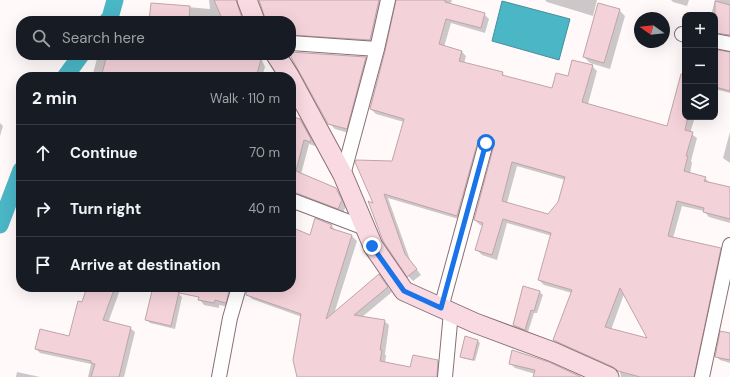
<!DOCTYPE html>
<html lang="en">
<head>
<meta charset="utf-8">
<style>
	body { margin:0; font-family:"DM Sans",sans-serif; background:#242831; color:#f1f3f6 }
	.controls { position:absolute; right:12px; top:12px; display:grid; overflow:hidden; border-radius:8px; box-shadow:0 4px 16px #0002 }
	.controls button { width:36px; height:36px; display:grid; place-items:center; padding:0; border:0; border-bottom:1px solid #363941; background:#171b24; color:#f1f3f6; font:20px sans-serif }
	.compass { position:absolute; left:634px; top:12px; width:36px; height:36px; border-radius:50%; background:#171b24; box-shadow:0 4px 16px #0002; rotate:285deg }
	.stop { position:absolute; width:12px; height:12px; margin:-9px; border:3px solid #1a73e8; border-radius:50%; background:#fff }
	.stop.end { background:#1a73e8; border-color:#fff; box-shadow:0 1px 4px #0008 }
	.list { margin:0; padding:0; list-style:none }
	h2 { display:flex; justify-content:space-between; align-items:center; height:52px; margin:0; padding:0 16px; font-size:17px }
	h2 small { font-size:13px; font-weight:400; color:#9ea1a6 }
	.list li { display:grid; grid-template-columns:26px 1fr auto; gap:12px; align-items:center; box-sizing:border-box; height:56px; padding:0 16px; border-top:1px solid #363941 }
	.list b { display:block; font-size:15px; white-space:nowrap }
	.list em { font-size:13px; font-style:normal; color:#9ea1a6 }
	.icon { flex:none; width:22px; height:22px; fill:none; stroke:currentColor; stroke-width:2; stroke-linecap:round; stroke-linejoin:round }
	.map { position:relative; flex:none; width:730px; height:377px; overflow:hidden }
	.search { position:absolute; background:#171b24; box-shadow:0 4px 16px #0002; left:16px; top:16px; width:280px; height:44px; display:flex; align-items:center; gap:10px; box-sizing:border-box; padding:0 14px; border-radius:16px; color:#9ea1a6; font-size:15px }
	.panel { position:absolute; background:#171b24; box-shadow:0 4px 16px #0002; left:16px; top:72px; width:280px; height:220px; border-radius:16px }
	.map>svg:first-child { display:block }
	.water { fill:#4bb6c6; stroke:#478f9b }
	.shadow { fill:#0003; fill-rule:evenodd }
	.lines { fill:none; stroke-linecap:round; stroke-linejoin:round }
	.canal { stroke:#4bb6c6; stroke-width:17 }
	.building { fill:#f4d2d9; stroke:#bfa5ab; fill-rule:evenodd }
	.street-casing { stroke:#897076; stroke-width:16 }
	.secondary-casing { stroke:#897076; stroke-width:21 }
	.street { stroke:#fff; stroke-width:14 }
	.secondary { stroke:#f9d9e2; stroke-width:19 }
	.route { stroke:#1a73e8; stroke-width:5 }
</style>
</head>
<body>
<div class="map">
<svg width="730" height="377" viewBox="0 0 730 377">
	<rect width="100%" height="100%" fill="#fff9fa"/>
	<path class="water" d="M502,1L570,19L559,60L492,41Z"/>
	<path class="shadow" d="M209,0H232L235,21H150L152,4L210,9Z
		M260,0H386L375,45L291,42V21H270Z
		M397,0H452L450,5L484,14L489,19L485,33L451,23L444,47L461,51L466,56L464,64L502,73L506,77L553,89L569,78L592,66L597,71L588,104L668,127L685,81V117H695L690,133L697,138L691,161L692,162L690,174L705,178L710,183L730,188V223L709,217L704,211L682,206L673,238L720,249L725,254L700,377H621L620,372L559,345L554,340L572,293L544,285L539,280L552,236L507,223L497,260L482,255L477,250L483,226L480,225L475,220L495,145V140H489L462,220L388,198L410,260L421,275L413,281L408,276L375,205L393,162L404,122L376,114L371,109L386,51ZM517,166L565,180L559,203L548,215L507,203ZM624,294L649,340L611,330Z
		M545,0H597L593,16L547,2Z
		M671,0H689L687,6L673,2Z
		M715,0H730V38L715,37V15H711Z
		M619,10L625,16L610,69L590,63L584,57Z
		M291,52L366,58L371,63L352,134L335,129L329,123L291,55Z
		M730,53V93L715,89V67Z
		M98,55H260L265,67L262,77H92Z
		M291,117L300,120L305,125L315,145V146L309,144L301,174L336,189L341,194L346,206L343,213L291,193Z
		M0,123L3,126L0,136Z
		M730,132V163L723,158Z
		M331,225L336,231L352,236L357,241L334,314L379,276L392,292L362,317L384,321L389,325L385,354L386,356L385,363L411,369L438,361L443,366L442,377H298L302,317L252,299L247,294L248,287H291V228L310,236Z
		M88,287H121L108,323L130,328L135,332L124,377H88L91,364L40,353L36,349L70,338Z
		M202,287H237L230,307L219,305V308L204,305L200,300Z
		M540,292L543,295L537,313H534L528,332L517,328L514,325Z
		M178,293L182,297L175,329L150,323L146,319Z
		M730,334V363L720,360L716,356Z
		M466,338L478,341L480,343L475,361L462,358L461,356Z
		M510,363L580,377H534L535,374L515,368Z
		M17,372L40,377H16Z"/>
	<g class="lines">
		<path class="canal" d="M107,21L110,18L115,0
			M65,77L81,55
			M0,225L21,170"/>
	</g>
	<path class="building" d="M214,0H236L243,21H223Z
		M259,0H379L370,40L291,35V21H266Z
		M396,0H445V2L485,13L481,28L446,19L439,44L462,51L459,61L503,72L502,75L552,88L556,73L568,76L572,60L593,65L582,102L667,126L681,74H685V117H688L685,130L693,132L686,156H688L684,171L706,177L704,181L730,187V219L703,212L704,208L677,201L668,236L721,248L694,377H640L618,371L613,367L553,340L572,290L538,280L551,233L503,219L492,255L475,250L483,223L474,220L494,145V140L489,135H483L480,137L478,141L457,216L384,194L405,254L417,269L407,277L383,241L368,201L373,203L355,162L356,160L392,161L404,119L370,109L385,51ZM512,162L565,177L558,202L548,214L502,201ZM620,288L647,338L605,327Z
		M715,1L730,5V35L715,33Z
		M151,3L190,6L189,21H149Z
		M598,3L620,9L604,63L583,57Z
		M718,50L730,52V91L715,87V63Z
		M291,52L366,57L347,129L328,124L291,57Z
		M107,55H247L261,60L256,77H101Z
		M291,116L300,119L311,139L310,142L304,140L296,171L336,188L342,200L338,209L291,191Z
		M315,218L332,225L330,228L352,235L326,319L379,274L388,287L354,315L385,320L380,350H382L380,361L410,367L413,355L438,360L437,377H297L293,360L301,314L246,295L247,287H291V227L310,235Z
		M523,286L540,291L534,311L531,310L525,330L513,325Z
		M87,287H115L103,320L131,327L119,377H91L95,364L91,363V361L35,349L40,329L69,336L78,301L82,302Z
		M153,287L179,292L171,326L145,320Z
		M180,287H230L226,303L215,300L214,303L198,300L199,297L179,293Z
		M720,331L730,333V360L715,357Z
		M465,336L478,340L473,360L460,357Z
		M512,350L549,362L581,377H533L535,370L509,364Z"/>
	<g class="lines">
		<g class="street-casing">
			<path id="street" d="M682,34L685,35
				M715,41L730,44
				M291,43L377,49
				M343,175L377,49L388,0
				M291,200L365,228
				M441,308L486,143
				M219,377L230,318L239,287
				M445,377L451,312
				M702,377L730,245"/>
		</g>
		<g class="secondary-casing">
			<path id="secondary" d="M247,0L255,21
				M276,55L290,77
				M291,79L343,175L373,246L404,291L475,323L553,352L609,377"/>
		</g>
		<use href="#street" class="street"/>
		<use href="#secondary" class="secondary"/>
	</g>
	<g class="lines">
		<path class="route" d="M372,246L404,291L441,308L486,143"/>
	</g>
</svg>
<div class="controls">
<button>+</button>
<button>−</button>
<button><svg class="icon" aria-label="layers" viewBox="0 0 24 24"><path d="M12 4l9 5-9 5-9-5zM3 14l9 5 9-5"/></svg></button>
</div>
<svg class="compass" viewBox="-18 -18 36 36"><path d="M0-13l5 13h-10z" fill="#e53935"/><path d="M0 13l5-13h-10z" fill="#9ea1a6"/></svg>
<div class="stop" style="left:486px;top:143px"></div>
<div class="stop end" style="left:372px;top:246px"></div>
<div class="search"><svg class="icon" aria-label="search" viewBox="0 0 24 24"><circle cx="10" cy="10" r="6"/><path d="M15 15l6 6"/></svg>Search here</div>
<section class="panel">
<h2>2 min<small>Walk · 110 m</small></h2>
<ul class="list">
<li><svg class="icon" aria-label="ahead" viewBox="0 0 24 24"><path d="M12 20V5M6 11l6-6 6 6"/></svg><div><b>Continue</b></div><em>70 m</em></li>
<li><svg class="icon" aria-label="right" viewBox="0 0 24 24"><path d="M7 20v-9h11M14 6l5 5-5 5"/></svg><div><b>Turn right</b></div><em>40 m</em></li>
<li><svg class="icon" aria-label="arrive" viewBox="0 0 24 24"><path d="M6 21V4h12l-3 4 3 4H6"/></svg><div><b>Arrive at destination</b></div></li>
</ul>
</section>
</div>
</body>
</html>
